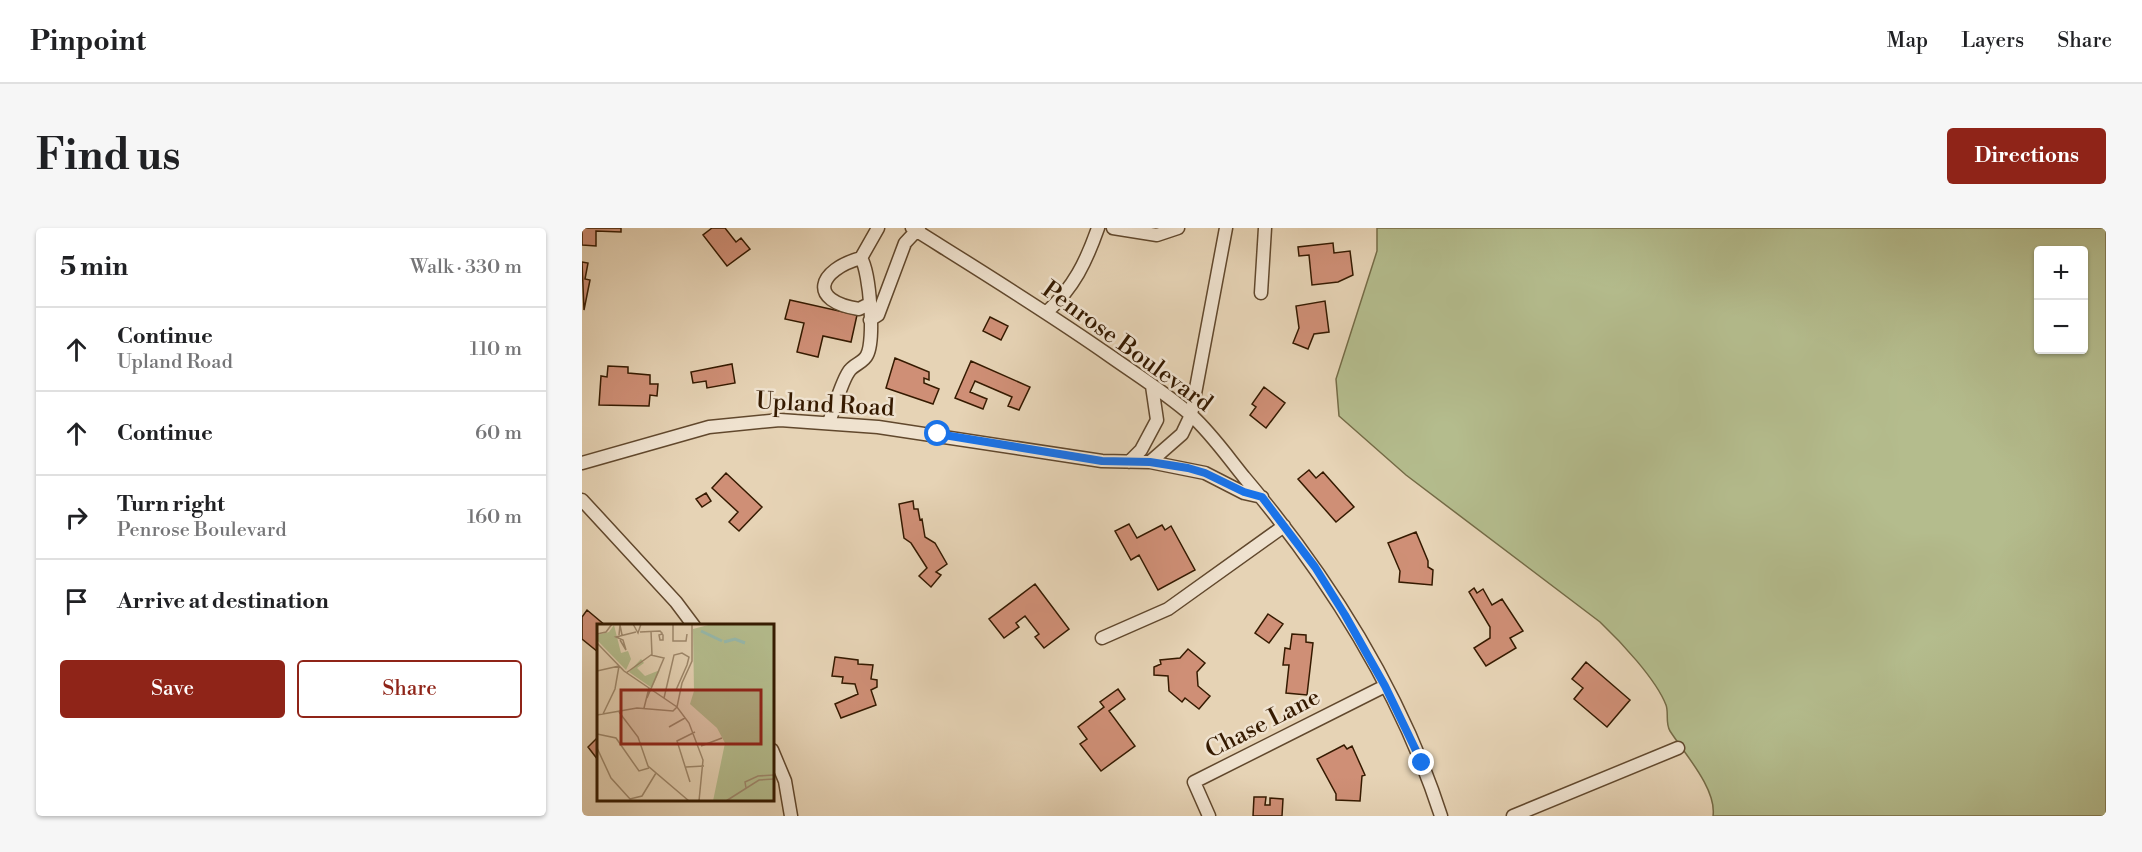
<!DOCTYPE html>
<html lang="en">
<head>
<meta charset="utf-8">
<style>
	body { margin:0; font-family:"Libre Bodoni",serif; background:#f6f6f6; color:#202124 }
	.controls { position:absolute; right:18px; top:18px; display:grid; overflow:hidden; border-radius:6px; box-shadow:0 2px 4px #0004 }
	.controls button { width:54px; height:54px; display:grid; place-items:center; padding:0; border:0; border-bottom:2px solid #e0e0e0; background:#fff; color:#202124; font:30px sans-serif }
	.stop { position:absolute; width:18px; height:18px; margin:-14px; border:4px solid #1a73e8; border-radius:50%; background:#fff }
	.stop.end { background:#1a73e8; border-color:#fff; box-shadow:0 2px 6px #0008 }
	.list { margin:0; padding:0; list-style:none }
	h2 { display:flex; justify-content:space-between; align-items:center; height:78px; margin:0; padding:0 24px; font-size:26px }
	h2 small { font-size:20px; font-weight:400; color:#757577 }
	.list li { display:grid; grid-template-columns:39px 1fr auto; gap:18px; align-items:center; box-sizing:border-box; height:84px; padding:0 24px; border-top:2px solid #e0e0e0 }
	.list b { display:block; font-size:22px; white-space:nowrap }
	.list p { margin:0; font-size:20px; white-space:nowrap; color:#757577 }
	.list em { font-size:20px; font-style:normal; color:#757577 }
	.actions { display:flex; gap:12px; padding:18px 24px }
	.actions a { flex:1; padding:14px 0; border:2px solid #8f2418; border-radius:6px; text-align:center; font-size:21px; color:#8f2418 }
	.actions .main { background:#8f2418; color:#fff }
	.icon { flex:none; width:33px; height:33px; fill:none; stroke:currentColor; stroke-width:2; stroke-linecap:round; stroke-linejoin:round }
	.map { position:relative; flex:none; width:1524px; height:588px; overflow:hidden; border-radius:6px }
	header { display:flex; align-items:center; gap:36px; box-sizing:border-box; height:84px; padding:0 30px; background:#fff; border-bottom:2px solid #e0e0e0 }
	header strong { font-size:28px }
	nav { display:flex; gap:33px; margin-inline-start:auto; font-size:21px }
	.intro { display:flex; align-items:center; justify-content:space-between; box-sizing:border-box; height:144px; padding:0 36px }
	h1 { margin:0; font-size:42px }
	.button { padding:15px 27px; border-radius:6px; background:#8f2418; color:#fff; font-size:21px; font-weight:700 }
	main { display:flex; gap:36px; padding:0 36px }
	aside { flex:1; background:#fff; border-radius:6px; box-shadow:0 2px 4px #0004 }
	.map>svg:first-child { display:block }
	.green { fill:#b4bc8d; stroke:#746b46; stroke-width:1.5; fill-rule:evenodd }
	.building { fill:#cf8f76; stroke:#351a00; stroke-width:1.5 }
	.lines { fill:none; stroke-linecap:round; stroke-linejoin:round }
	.minor-casing { stroke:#61482d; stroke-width:15 }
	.minor { stroke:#efe2cf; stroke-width:12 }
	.route { stroke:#1a73e8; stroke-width:8 }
	.labels { text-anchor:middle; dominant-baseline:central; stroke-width:5; stroke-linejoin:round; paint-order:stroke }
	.street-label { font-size:24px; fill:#351a00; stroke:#efe2cf }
	.inset-river { fill:none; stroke:#96b8ab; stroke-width:3 }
	.inset-road { fill:none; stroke:#9f896d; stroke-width:1.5 }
	.view { fill:#8f2418; fill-opacity:0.15; stroke:#8f2418; stroke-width:3 }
	.inset-edge { fill:none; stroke:#351a00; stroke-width:3 }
</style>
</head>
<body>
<header>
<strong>Pinpoint</strong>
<nav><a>Map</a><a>Layers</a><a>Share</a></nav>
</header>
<div class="intro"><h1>Find us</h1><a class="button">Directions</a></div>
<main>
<aside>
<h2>5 min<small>Walk · 330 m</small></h2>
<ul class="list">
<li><svg class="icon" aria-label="ahead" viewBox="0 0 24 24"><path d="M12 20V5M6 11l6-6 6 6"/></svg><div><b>Continue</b><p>Upland Road</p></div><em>110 m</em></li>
<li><svg class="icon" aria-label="ahead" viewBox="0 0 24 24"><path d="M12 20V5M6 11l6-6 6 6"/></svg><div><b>Continue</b></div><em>60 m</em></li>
<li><svg class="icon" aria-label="right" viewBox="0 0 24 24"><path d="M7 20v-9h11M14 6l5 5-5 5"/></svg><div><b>Turn right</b><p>Penrose Boulevard</p></div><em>160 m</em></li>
<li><svg class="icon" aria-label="arrive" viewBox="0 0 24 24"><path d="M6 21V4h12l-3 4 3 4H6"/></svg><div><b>Arrive at destination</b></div></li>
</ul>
<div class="actions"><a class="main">Save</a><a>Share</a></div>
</aside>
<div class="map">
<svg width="1524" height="588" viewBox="0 0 1524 588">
	<rect width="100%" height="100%" fill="#e6d3b5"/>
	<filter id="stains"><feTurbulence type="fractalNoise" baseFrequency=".00333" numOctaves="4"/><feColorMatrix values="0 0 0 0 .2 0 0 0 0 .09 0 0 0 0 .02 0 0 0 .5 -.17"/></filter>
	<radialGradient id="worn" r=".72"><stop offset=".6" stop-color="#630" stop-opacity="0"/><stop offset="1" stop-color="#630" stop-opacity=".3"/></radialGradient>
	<path class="green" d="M795,0H1524V588H1131C1135,561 1102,525 1088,503C1083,495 1087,485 1084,477C1074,451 1038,413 1018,394L824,247L757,188L754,151L795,23ZM1456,22H1502V122H1456Z"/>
	<path class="building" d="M0,0H39V4L14,3V18L0,17Z
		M130,0H143L154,14L159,10L168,21L145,38L121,7Z
		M751,15L752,25L768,23L771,47L756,54L730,57L727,27L717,28L716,19Z
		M0,34L6,35L3,51L8,52L2,82Z
		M208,72L275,87L269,114L241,108L236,129L215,124L222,95L203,91Z
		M743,73L747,104L732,106L726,121L711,115L717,100L714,78Z
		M408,89L426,98L419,112L401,103Z
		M313,130L347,144V152L342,150V155L357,161L351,176L304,160Z
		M389,133L448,159L437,182L426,178L430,169L393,153L388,164L405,171L401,181L373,170Z
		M150,136L153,155L125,160L124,153L111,155L109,144Z
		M26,138L46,139V145L68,147V156H76L75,168L68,167L67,178L17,177L19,148L25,149Z
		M682,159L703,175L684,200L668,187L674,179L670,176Z
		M727,242L734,250L741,244L772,279L754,294L716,251Z
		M144,245L180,279L157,303L147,294L156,284L130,260Z
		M124,265L129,273L120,279L114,271Z
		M331,273L332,281H336L338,292L340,291L343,309L353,315L365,336L354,344L359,347L349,359L337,348L345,340L329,315L322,310L317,276Z
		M547,296L555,310L580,297L583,302L589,298L613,342L576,362L557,327L549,332L533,303Z
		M834,304L846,333V339L851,342L850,357L817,354L818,343L806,315Z
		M453,356L487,401L462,420L453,409L457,406L443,388L434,395L437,399L422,410L407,391Z
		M892,360L895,365L901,361L910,377L920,371L941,403L928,410L934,420L904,438L892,420L908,410V399L887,364Z
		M5,382L24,398H16V424L0,411V389Z
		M686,386L701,396L687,415L673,405Z
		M710,406L724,407V414L731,415L725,467L704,465L707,437H701L703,420L708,421Z
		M606,421L623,435L615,444L616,458L628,468L617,481L603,470L600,474L587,463L586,448L572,447V439L579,436L578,432L598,430Z
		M253,429L276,432V436L291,437L289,451L295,452V459L289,462L294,477L259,490L253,476L276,466L273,456L260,455L261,449L250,448Z
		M1004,434L1048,472L1025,499L992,471L1001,460L990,451Z
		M536,461L543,471L527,483L553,518L519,543L498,516L505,511L496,499L522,479L518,474Z
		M16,509V532L6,519Z
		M762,517L765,521L770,518L783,547L780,548L778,573L754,572V566L735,531Z
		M672,569H684L683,577H688V570L701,571L700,588H671Z"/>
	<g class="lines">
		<g class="minor-casing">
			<path id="minor" d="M330,0C397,42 464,83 528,128C555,147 584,165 609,187C629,205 645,228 662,249C746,348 819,464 859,588
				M531,0L575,7L596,0
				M279,30C236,42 225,73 277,81L287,76
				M679,65L683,0
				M465,84C492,59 504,34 516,0
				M288,92L296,87L323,15L337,0
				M247,194C252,182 260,151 268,142C273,136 282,134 285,127C293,112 288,45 279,30L296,0
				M547,234L559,222L575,192L570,158
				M568,234L623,245L662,265L680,269
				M0,235L127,199L198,192L296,199L520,233L568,234L600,206L609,187L644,0
				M0,272L94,374L112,398
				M520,410L586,381L702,298
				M190,522L203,553L209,588
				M627,588L612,554L803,458
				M931,588L1096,520"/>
		</g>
		<use href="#minor" class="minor"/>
	</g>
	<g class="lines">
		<path class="route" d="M356,206L520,233L568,234L606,240L623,245L662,264L680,269L733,339L763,387L803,458L840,535"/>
	</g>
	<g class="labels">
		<g class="street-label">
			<text transform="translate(545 119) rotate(36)">Penrose Boulevard</text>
			<text transform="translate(243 177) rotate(3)">Upland Road</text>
			<text transform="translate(681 496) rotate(-27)">Chase Lane</text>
		</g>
	</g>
	<g transform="translate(15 396)">
		<rect width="177" height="177" fill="#e6d3b5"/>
		<path d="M115,0H177V177H116L128,119L120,104L93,80L97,67L96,5ZM17,1L24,29L31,27L34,35L29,46L0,16V11L12,8ZM44,35L47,39L40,44L48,52L63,46L55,64L32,48Z" fill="#b4bc8d"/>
		<path class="inset-river" d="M104,7L125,17M127,18L138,15L148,19"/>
		<path class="inset-road" d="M36,0L41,9L44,0M76,0V17H89L90,10M54,7L55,31M43,8L63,7L65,9V10L66,11V16H63L62,11L65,10M0,10L9,8L15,0M22,11L23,1L25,11M23,16L29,26L26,16L19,13L39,8M0,19L27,47L80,83L92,99L106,136L102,177M0,47L22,42M29,49L54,31L67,34L50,74M67,74L77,31L85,29L92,33L90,41L79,66H71M80,83L85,59L95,37V0M47,84L52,64M22,88L41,113L51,142L92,177M6,90L18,65L22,42M0,91L40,84L76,87L80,83M72,103L88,94M0,110L19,114L42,147L52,144M104,122L125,114M0,124L14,154L33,175L45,172L59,149M89,143L107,142M93,158L80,117L98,108M149,164L148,158L161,152L177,151M129,177L162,156L177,155"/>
		<path class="view" d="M24,66H164V120H24Z"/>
		<rect width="177" height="177" class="inset-edge"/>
	</g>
	<rect width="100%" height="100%" filter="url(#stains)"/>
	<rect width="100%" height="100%" fill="url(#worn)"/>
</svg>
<div class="controls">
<button>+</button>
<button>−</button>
</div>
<div class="stop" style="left:356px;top:206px"></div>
<div class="stop end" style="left:840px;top:535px"></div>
</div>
</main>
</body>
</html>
